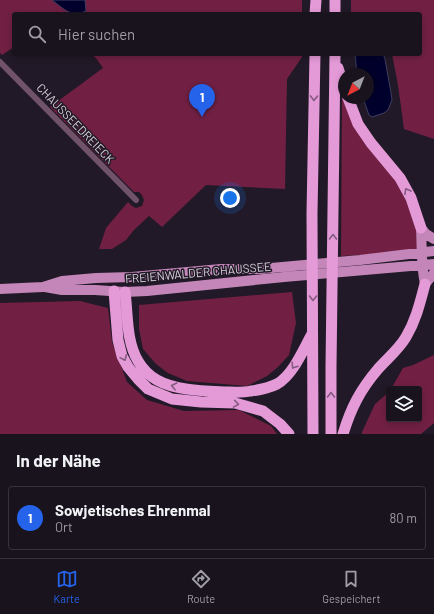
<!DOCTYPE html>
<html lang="de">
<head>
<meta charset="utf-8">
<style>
	body { margin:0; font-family:Barlow,sans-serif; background:#221c26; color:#f1f3f6 }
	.controls { position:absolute; right:12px; bottom:12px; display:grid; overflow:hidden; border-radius:4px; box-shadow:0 2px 6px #0003 }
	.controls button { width:36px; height:36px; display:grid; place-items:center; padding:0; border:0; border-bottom:1px solid #37323b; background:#19131d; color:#f1f3f6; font:20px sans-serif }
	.compass { position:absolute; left:338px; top:68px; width:36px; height:36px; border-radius:50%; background:#19131d; box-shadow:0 2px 6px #0003; rotate:222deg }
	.you { position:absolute; left:230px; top:198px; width:14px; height:14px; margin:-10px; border:3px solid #fff; border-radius:50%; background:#1a73e8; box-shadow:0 0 0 6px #1a73e833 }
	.badge { display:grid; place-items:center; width:26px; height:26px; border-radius:50%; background:#2563eb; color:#fff; font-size:13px; font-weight:700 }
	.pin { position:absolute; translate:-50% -33px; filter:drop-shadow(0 1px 2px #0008) }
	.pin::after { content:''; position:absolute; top:21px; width:14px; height:12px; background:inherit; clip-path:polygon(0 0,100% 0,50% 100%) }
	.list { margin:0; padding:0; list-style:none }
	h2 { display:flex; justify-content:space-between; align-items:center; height:52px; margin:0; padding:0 16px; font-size:17px }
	h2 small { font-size:13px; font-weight:400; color:#9f9ea4 }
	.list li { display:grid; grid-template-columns:26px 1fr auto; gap:12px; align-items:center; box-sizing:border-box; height:64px; margin:0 8px 8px; padding:0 8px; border:1px solid #37323b; border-radius:4px }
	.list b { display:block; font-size:15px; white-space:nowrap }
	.list p { margin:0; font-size:13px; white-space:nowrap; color:#9f9ea4 }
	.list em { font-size:13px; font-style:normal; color:#9f9ea4 }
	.icon { flex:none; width:22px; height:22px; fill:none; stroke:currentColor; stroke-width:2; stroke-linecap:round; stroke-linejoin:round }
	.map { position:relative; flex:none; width:434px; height:434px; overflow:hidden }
	.search { position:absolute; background:#19131d; box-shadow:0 2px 6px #0003; left:12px; right:12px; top:12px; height:44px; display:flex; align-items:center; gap:10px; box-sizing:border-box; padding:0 14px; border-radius:4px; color:#9f9ea4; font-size:15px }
	.sheet { height:124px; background:#19131d }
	nav { display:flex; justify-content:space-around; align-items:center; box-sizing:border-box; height:56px; border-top:1px solid #37323b; background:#19131d; font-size:11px; color:#9f9ea4 }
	nav a { display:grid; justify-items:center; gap:2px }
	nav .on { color:#2563eb }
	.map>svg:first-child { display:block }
	.green { fill:#712044 }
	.water { fill:#00002c; stroke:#403e60 }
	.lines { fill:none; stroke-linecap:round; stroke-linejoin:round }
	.street { stroke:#70526a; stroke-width:6 }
	.primary { stroke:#c486b8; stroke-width:10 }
	.highway { stroke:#e59ad8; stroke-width:11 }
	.oneway { stroke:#835a80 }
	.labels { text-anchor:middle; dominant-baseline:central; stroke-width:3; stroke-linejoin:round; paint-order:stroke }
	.street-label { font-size:12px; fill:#d6d0da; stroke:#211927 }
</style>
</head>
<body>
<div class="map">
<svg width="434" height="434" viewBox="0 0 434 434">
	<rect width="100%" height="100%" fill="#211927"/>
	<path class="green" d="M0,0H52L72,14H14V47L2,55L0,53Z
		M85,0H302V14H80L86,11Z
		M351,0H434V139L404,129L398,85L392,54H420V14H351Z
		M91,54H302V57L287,79L285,189L206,185L162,227L149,216L134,230L126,240L112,249H99L106,228L128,202L132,206L136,208L142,206L144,200L142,195L139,192H134L125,183L50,107L103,68L96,58Z
		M342,92L348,110L395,177L413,214L419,242L417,249L360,256L359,255L341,256Z
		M292,292L296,323L289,355L278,367L267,376L247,386L187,381L168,373L156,364L143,349L139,329V305Z
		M80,301L108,308L112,342L127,382L147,400L184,411L239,410L271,426L277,434H0V303Z
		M434,355V423L421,434H362V432L375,404L389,392V419H419V389H391L403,368L413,365Z"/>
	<path class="water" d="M52,0H85L86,11C71,18 64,9 52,0Z
		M355,54H383L385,59L391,93L392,100L388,110L384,113L372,117L369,115L363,98H368V74H357Z"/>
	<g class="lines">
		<path class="street" d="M0,62L136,200"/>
		<path class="primary" d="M421,228C422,247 421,265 425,284
			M421,228L426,234L434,239
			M425,284L434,273
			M45,287L62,290H95L125,292L147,291L284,277L434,264
			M0,289L43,287L62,281L96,278L132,277L221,269H260L360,260L434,251"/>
		<path class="highway" d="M315,14L316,0
			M335,14V0
			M338,68L344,87
			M348,98L358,124L371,143L400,178L411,198L421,228
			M114,291L118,340L122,356L128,367L138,379L148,389L172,399L201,402L235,403L263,411L280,424L289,434
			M125,292C128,314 126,341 138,361C142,368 150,376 157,380C174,390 204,391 223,392C232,392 242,393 251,391C259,390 269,388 277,384C293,375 303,350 312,334
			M313,434L312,213L315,54
			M331,434V367L335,54
			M343,434C351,408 360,390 378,369C387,359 399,349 406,337C416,320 420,303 425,284"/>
	</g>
	<defs><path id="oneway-chevron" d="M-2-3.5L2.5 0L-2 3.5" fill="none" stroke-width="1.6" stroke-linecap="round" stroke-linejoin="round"/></defs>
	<g class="oneway">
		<use href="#oneway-chevron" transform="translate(314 98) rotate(91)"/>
		<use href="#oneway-chevron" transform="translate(407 191) rotate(-119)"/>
		<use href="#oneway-chevron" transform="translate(333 237) rotate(-89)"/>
		<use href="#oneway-chevron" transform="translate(313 298) rotate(90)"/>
		<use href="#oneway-chevron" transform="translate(124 358) rotate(66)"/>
		<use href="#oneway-chevron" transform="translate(294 366) rotate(123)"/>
		<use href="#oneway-chevron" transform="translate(174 386) rotate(-166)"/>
		<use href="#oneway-chevron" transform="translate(331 395) rotate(-90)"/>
		<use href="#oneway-chevron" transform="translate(236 404) rotate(9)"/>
	</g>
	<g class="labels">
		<g class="street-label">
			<text transform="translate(76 123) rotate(46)">CHAUSSEEDREIECK</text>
			<text transform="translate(198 272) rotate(-5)">FREIENWALDER CHAUSSEE</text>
		</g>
	</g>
</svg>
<div class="controls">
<button><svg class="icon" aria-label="layers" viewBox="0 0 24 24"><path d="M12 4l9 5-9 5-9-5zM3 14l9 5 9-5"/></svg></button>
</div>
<svg class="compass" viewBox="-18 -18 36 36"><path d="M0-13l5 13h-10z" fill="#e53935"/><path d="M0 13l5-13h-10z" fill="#9f9ea4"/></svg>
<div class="you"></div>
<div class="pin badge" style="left:202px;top:117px">1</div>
<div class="search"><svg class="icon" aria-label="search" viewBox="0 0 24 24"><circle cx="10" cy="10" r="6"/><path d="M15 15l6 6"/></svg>Hier suchen</div>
</div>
<section class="sheet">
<h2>In der Nähe<small></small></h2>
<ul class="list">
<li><span class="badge">1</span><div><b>Sowjetisches Ehrenmal</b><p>Ort</p></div><em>80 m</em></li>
</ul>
</section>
<nav>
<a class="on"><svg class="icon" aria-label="map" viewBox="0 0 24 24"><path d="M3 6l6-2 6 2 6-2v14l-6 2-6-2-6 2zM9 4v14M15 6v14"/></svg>Karte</a>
<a><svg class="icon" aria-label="directions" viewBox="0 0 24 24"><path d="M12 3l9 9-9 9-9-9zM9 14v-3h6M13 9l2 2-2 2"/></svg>Route</a>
<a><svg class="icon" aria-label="saved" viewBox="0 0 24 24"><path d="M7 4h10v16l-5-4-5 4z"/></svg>Gespeichert</a>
</nav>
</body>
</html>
